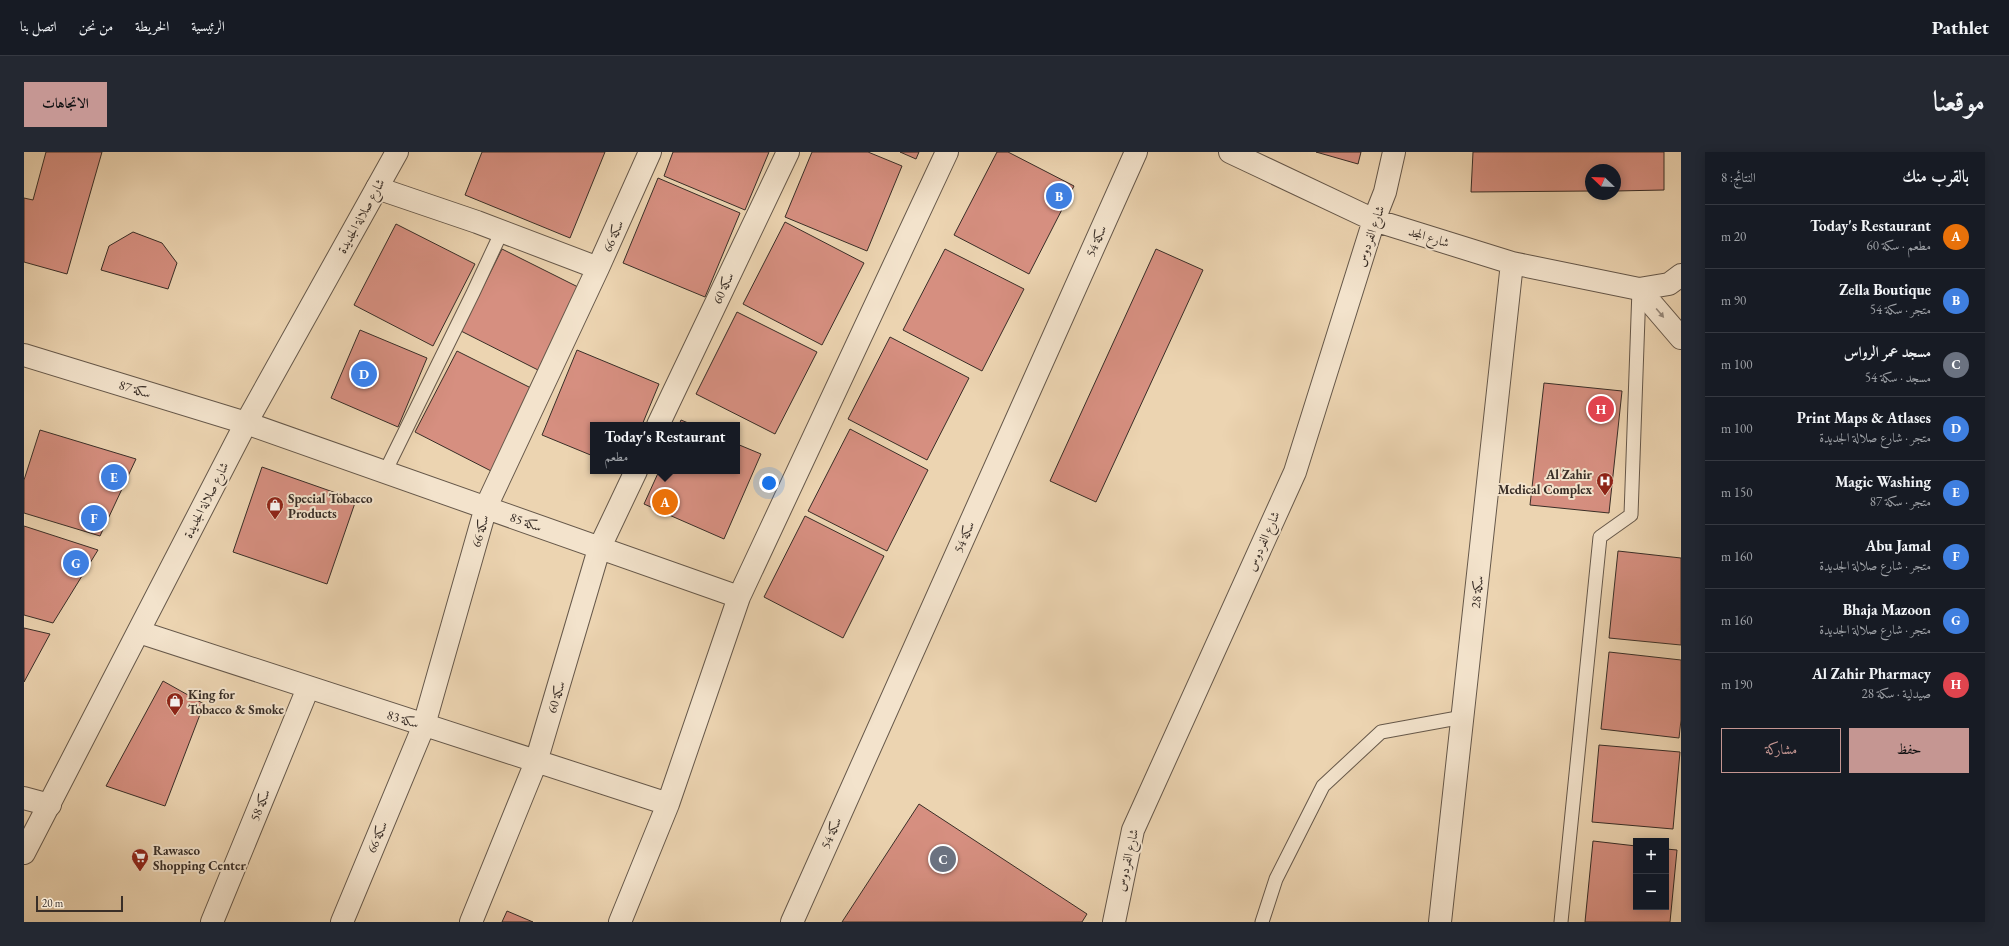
<!DOCTYPE html>
<html lang="ar">
<head>
<meta charset="utf-8">
<style>
	body { margin:0; font-family:"EB Garamond",Amiri,serif; background:#242831; color:#f1f3f6; direction:rtl }
	.controls { position:absolute; right:12px; bottom:12px; display:grid; overflow:hidden; border-radius:0px; box-shadow:0 2px 10px #0003 }
	.controls button { width:36px; height:36px; display:grid; place-items:center; padding:0; border:0; border-bottom:1px solid #363941; background:#171b24; color:#f1f3f6; font:20px sans-serif }
	.compass { position:absolute; left:1561px; top:12px; width:36px; height:36px; border-radius:50%; background:#171b24; box-shadow:0 2px 10px #0003; rotate:293deg }
	.scale { position:absolute; left:12px; bottom:10px; width:87px; box-sizing:border-box; padding-left:4px; border:2px solid #392e27; border-top:0; font-size:11px; line-height:14px; white-space:nowrap; color:#392e27; -webkit-text-stroke:3px #f3e3cc; paint-order:stroke }
	.you { position:absolute; left:745px; top:331px; width:14px; height:14px; margin:-10px; border:3px solid #fff; border-radius:50%; background:#1a73e8; box-shadow:0 0 0 6px #1a73e833 }
	.badge { display:grid; place-items:center; width:26px; height:26px; border-radius:50%; background:#c59692; color:#fff; font-size:13px; font-weight:700 }
	.pin { position:absolute; translate:-50% -50%; border:2px solid #fff; box-shadow:0 1px 4px #0006 }
	.popup { position:absolute; left:566px; top:270px; width:150px; height:52px; box-sizing:border-box; display:grid; place-content:center; border-radius:0px; background:#171b24; filter:drop-shadow(0 1px 3px #0005); font-size:13px; white-space:nowrap; color:#9ea1a6 }
	.popup b { font-size:15px; color:#f1f3f6 }
	.popup::after { content:''; position:absolute; left:50%; top:100%; margin-left:-8px; border:8px solid transparent; border-top-color:#171b24 }
	.list { margin:0; padding:0; list-style:none }
	h2 { display:flex; justify-content:space-between; align-items:center; height:52px; margin:0; padding:0 16px; font-size:17px }
	h2 small { font-size:13px; font-weight:400; color:#9ea1a6 }
	.list li { display:grid; grid-template-columns:26px 1fr auto; gap:12px; align-items:center; box-sizing:border-box; height:64px; padding:0 16px; border-top:1px solid #363941 }
	.list b { display:block; font-size:15px; white-space:nowrap }
	.list p { margin:0; font-size:13px; white-space:nowrap; color:#9ea1a6 }
	.list em { font-size:13px; font-style:normal; color:#9ea1a6 }
	.actions { display:flex; gap:8px; padding:12px 16px }
	.actions a { flex:1; padding:9px 0; border:1px solid #c59692; border-radius:0px; text-align:center; font-size:14px; color:#c59692 }
	.actions .main { background:#c59692; color:#111 }
	.map { position:relative; flex:none; width:1657px; height:770px; overflow:hidden; direction:ltr; border-radius:0px }
	header { display:flex; align-items:center; gap:24px; box-sizing:border-box; height:56px; padding:0 20px; background:#171b24; border-bottom:1px solid #363941 }
	header strong { font-size:19px }
	nav { display:flex; gap:22px; margin-inline-start:auto; font-size:14px }
	.intro { display:flex; align-items:center; justify-content:space-between; box-sizing:border-box; height:96px; padding:0 24px }
	h1 { margin:0; font-size:28px }
	.button { padding:10px 18px; border-radius:0px; background:#c59692; color:#111; font-size:14px; font-weight:700 }
	main { display:flex; gap:24px; padding:0 24px }
	aside { flex:1; background:#171b24; border-radius:0px; box-shadow:0 2px 10px #0003 }
	.map>svg:first-child { display:block }
	.building { fill:#d68f80; stroke:#392e27 }
	.lines { fill:none; stroke-linecap:round; stroke-linejoin:round }
	.service-casing { stroke:#66584a; stroke-width:15 }
	.minor-casing { stroke:#66584a; stroke-width:24 }
	.tertiary-casing { stroke:#66584a; stroke-width:24 }
	.service { stroke:#f3e3cc; stroke-width:13 }
	.minor { stroke:#f3e3cc; stroke-width:22 }
	.tertiary { stroke:#f3e3cc; stroke-width:22 }
	.oneway { fill:#96887a }
	.labels { text-anchor:middle; dominant-baseline:central; stroke-width:4; stroke-linejoin:round; paint-order:stroke }
	.street-label { font-size:13px; fill:#392e27; stroke:#f3e3cc }
	.poi-label { font-size:13px; font-weight:bold; fill:#392e27; stroke:#f3e3cc; text-anchor:start }
</style>
</head>
<body>
<header>
<strong>Pathlet</strong>
<nav><a>الرئيسية</a><a>الخريطة</a><a>من نحن</a><a>اتصل بنا</a></nav>
</header>
<div class="intro"><h1>موقعنا</h1><a class="button">الاتجاهات</a></div>
<main>
<aside>
<h2>بالقرب منك<small>النتائج: 8</small></h2>
<ul class="list">
<li><span class="badge" style="background:#e8710a">A</span><div><b>Today's Restaurant</b><p>مطعم · سكة 60</p></div><em>20 m</em></li>
<li><span class="badge" style="background:#3f7fe0">B</span><div><b>Zella Boutique</b><p>متجر · سكة 54</p></div><em>90 m</em></li>
<li><span class="badge" style="background:#6b7280">C</span><div><b>مسجد عمر الرواس</b><p>مسجد · سكة 54</p></div><em>100 m</em></li>
<li><span class="badge" style="background:#3f7fe0">D</span><div><b>Print Maps &amp; Atlases</b><p>متجر · شارع صلالة الجديدة</p></div><em>100 m</em></li>
<li><span class="badge" style="background:#3f7fe0">E</span><div><b>Magic Washing</b><p>متجر · سكة 87</p></div><em>150 m</em></li>
<li><span class="badge" style="background:#3f7fe0">F</span><div><b>Abu Jamal</b><p>متجر · شارع صلالة الجديدة</p></div><em>160 m</em></li>
<li><span class="badge" style="background:#3f7fe0">G</span><div><b>Bhaja Mazoon</b><p>متجر · شارع صلالة الجديدة</p></div><em>160 m</em></li>
<li><span class="badge" style="background:#e0444e">H</span><div><b>Al Zahir Pharmacy</b><p>صيدلية · سكة 28</p></div><em>190 m</em></li>
</ul>
<div class="actions"><a class="main">حفظ</a><a>مشاركة</a></div>
</aside>
<div class="map">
<svg width="1657" height="770" viewBox="0 0 1657 770">
	<rect width="100%" height="100%" fill="#ecd4b1"/>
	<filter id="stains"><feTurbulence type="fractalNoise" baseFrequency=".005" numOctaves="4"/><feColorMatrix values="0 0 0 0 .2 0 0 0 0 .09 0 0 0 0 .02 0 0 0 .5 -.17"/></filter>
	<radialGradient id="worn" r=".72"><stop offset=".6" stop-color="#630" stop-opacity="0"/><stop offset="1" stop-color="#630" stop-opacity=".3"/></radialGradient>
	<path class="building" d="M22,0H78L43,122L0,110V46L9,48Z
		M458,0H581L546,86L441,43Z
		M649,0H745L721,58L640,24Z
		M788,0H844L878,14L843,99L761,65Z
		M876,0H895L892,7Z
		M973,0H984L1050,34L1005,122L930,83Z
		M1292,0H1337L1334,12Z
		M1449,0H1640V38L1591,39V18H1567V39L1447,40Z
		M634,26L716,61L681,145L599,111Z
		M761,70L840,111L798,193L719,152Z
		M372,72L451,112L409,194L330,153Z
		M109,80L138,91L153,111L144,137L77,118L85,94Z
		M478,97L558,137L516,219L437,179Z
		M921,97L1000,137L958,219L879,178Z
		M1132,97L1179,118L1072,350L1026,329Z
		M713,160L793,200L751,282L672,242Z
		M336,178L403,206L374,275L307,246Z
		M866,185L945,226L903,308L824,267Z
		M553,198L635,232L618,273H569V304L518,283Z
		M433,199L513,239L471,321L391,280Z
		M1520,231L1598,239L1585,361L1506,353Z
		M657,268L669,273H655Z
		M826,277L904,318L863,399L784,359Z
		M16,278L112,307L76,384L0,361V328Z
		M713,292L737,302L700,387L620,352L635,319H713Z
		M238,315L332,348L303,432L209,400Z
		M781,364L860,404L819,486L740,445Z
		M0,374L74,398L29,471L0,463Z
		M1594,399L1657,406V493L1585,486Z
		M0,476L26,482L0,530Z
		M1585,500L1657,508V568L1655,586L1577,577Z
		M139,529L180,552L141,654L82,634Z
		M1575,593L1656,600L1649,677L1568,670Z
		M895,652L1063,762L1058,770H818Z
		M1569,689L1612,694V755H1642V697L1653,698L1646,770H1561Z
		M483,759L509,770H478Z"/>
	<g class="lines">
		<g class="service-casing">
			<path id="service" d="M361,320L449,141L478,79
				M1238,770L1252,727L1299,634L1357,580L1439,565
				M1537,770L1576,385L1607,363L1615,137"/>
		</g>
		<g class="minor-casing">
			<path id="minor" d="M1206,0L1350,68L1488,111L1615,137L1645,132L1657,123
				M353,36L453,70L574,116
				M1615,137L1657,186
				M0,203L222,271L715,445
				M634,273L764,0
				M115,480L644,652
				M0,646L26,653
				M188,770L284,536
				M318,770L400,573L462,355L574,116L626,0
				M447,770L512,610L575,397L612,319
				M596,770L644,652L715,445L923,0
				M768,770L1112,0
				M1090,770L1109,678L1271,320L1350,68L1361,40L1370,0
				M1416,770L1488,111"/>
		</g>
		<g class="tertiary-casing">
			<path id="tertiary" d="M0,701L222,271L373,0"/>
		</g>
		<use href="#service" class="service"/>
		<use href="#minor" class="minor"/>
		<use href="#tertiary" class="tertiary"/>
	</g>
	<defs><path id="oneway-solid" d="M-6-.8H1V-3.2L6.5 0L1 3.2V.8H-6Z"/></defs>
	<use class="oneway" href="#oneway-solid" transform="translate(1636 161) rotate(50)"/>
	<defs>
		<g id="hospital-pin" transform="scale(0.9)"><path d="M0 17L-7.5 6A9.5 9.5 0 1 1 7.5 6Z" fill="#8f2418" stroke="#f3e3cc"/><path d="M-5-5h3v3.5h4V-5h3V5h-3V1.5h-4V5h-3Z" fill="#fff"/></g>
		<g id="shop-pin" transform="scale(0.9)"><path d="M0 17L-7.5 6A9.5 9.5 0 1 1 7.5 6Z" fill="#8f2418" stroke="#f3e3cc"/><path d="M-5-2.5h2.3a2.7 3.5 0 0 1 5.4 0H5L5.5 6h-11ZM-1.5-2.5h3a1.5 2.3 0 0 0-3 0Z" fill="#fff"/></g>
		<g id="supermarket-pin" transform="scale(0.9)"><path d="M0 17L-7.5 6A9.5 9.5 0 1 1 7.5 6Z" fill="#8f2418" stroke="#f3e3cc"/><path d="M-6-5.5h2.5l.6 2H6L4.5 2H-2.5L-4.4-4H-6ZM-1.5 3.2a1.3 1.3 0 1 0 .1 0ZM3 3.2a1.3 1.3 0 1 0 .1 0Z" fill="#fff"/></g>
	</defs>
	<g fill-rule="evenodd">
		<use href="#hospital-pin" x="1581" y="329"/>
		<use href="#shop-pin" x="251" y="353"/>
		<use href="#shop-pin" x="151" y="549"/>
		<use href="#supermarket-pin" x="116" y="705"/>
	</g>
	<g class="labels">
		<g class="street-label">
			<text transform="translate(337 64) rotate(-61)">شارع صلالة الجديدة</text>
			<text transform="translate(589 84) rotate(-66)">سكة 66</text>
			<text transform="translate(1346 84) rotate(-71)">شارع الفردوس</text>
			<text transform="translate(1405 85) rotate(17)">شارع المجد</text>
			<text transform="translate(1072 89) rotate(-66)">سكة 54</text>
			<text transform="translate(699 136) rotate(-65)">سكة 60</text>
			<text transform="translate(111 237) rotate(17)">سكة 87</text>
			<text transform="translate(182 348) rotate(-63)">شارع صلالة الجديدة</text>
			<text transform="translate(502 370) rotate(20)">سكة 85</text>
			<text transform="translate(456 379) rotate(-74)">سكة 66</text>
			<text transform="translate(940 385) rotate(-66)">سكة 54</text>
			<text transform="translate(1239 389) rotate(-66)">شارع الفردوس</text>
			<text transform="translate(1453 440) rotate(-84)">سكة 28</text>
			<text transform="translate(532 545) rotate(-73)">سكة 60</text>
			<text transform="translate(379 567) rotate(18)">سكة 83</text>
			<text transform="translate(236 653) rotate(-68)">سكة 58</text>
			<text transform="translate(807 681) rotate(-66)">سكة 54</text>
			<text transform="translate(353 685) rotate(-67)">سكة 66</text>
			<text transform="translate(1103 708) rotate(-77)">شارع الفردوس</text>
		</g>
		<g class="poi-label">
			<text x="1568" y="322" text-anchor="end">Al Zahir<tspan x="1568" dy="15">Medical Complex</tspan></text>
			<text x="264" y="346">Special Tobacco<tspan x="264" dy="15">Products</tspan></text>
			<text x="164" y="542">King for<tspan x="164" dy="15">Tobacco &amp; Smoke</tspan></text>
			<text x="129" y="698">Rawasco<tspan x="129" dy="15">Shopping Center</tspan></text>
		</g>
	</g>
	<rect width="100%" height="100%" filter="url(#stains)"/>
	<rect width="100%" height="100%" fill="url(#worn)"/>
</svg>
<div class="controls">
<button>+</button>
<button>−</button>
</div>
<svg class="compass" viewBox="-18 -18 36 36"><path d="M0-13l5 13h-10z" fill="#e53935"/><path d="M0 13l5-13h-10z" fill="#9ea1a6"/></svg>
<div class="scale">20 m</div>
<div class="you"></div>
<div class="pin badge" style="left:641px;top:350px;background:#e8710a">A</div>
<div class="popup"><b>Today's Restaurant</b>مطعم</div>
<div class="pin badge" style="left:1035px;top:44px;background:#3f7fe0">B</div>
<div class="pin badge" style="left:919px;top:707px;background:#6b7280">C</div>
<div class="pin badge" style="left:340px;top:222px;background:#3f7fe0">D</div>
<div class="pin badge" style="left:90px;top:325px;background:#3f7fe0">E</div>
<div class="pin badge" style="left:70px;top:366px;background:#3f7fe0">F</div>
<div class="pin badge" style="left:52px;top:411px;background:#3f7fe0">G</div>
<div class="pin badge" style="left:1577px;top:257px;background:#e0444e">H</div>
</div>
</main>
</body>
</html>
